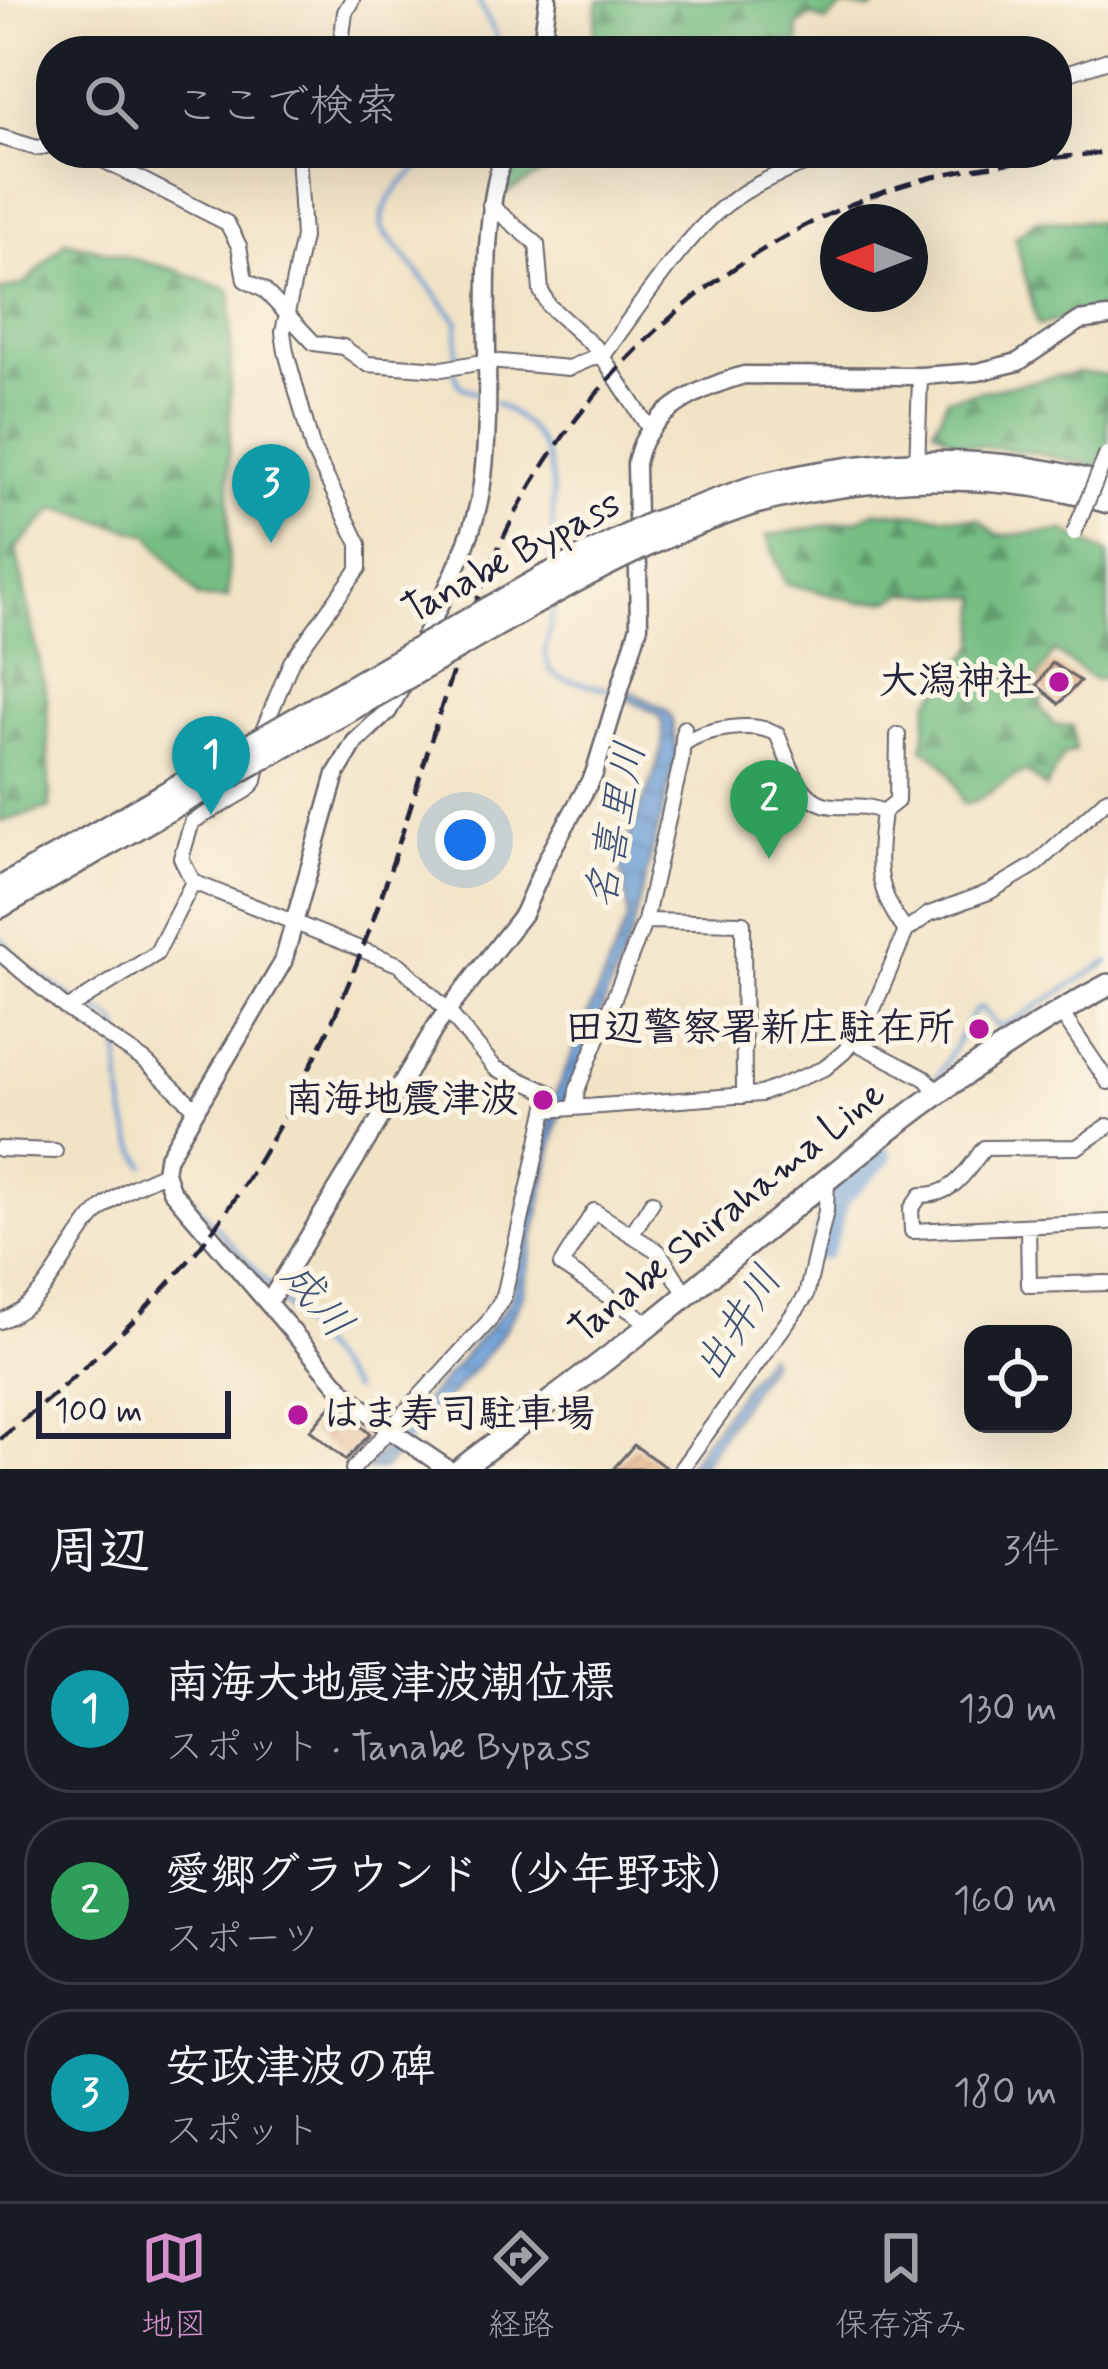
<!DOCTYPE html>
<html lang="ja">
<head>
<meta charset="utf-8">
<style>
	body { margin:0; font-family:Mynerve,"Klee One",sans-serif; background:#20242c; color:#f1f3f6 }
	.controls { position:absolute; right:36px; bottom:36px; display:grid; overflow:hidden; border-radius:24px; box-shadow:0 12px 48px #0002 }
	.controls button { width:108px; height:108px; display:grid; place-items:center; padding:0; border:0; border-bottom:3px solid #363941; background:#171b24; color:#f1f3f6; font:60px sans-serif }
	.compass { position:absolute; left:820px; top:204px; width:108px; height:108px; border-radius:50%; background:#171b24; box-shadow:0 12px 48px #0002; rotate:270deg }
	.scale { position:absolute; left:36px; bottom:30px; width:195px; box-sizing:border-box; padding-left:12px; border:6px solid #22223b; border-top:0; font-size:33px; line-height:42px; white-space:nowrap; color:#22223b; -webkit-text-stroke:9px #fcf5e5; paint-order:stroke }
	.you { position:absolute; left:465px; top:840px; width:42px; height:42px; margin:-30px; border:9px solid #fff; border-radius:50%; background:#1a73e8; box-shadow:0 0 0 18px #1a73e833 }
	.badge { display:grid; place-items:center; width:78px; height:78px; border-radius:50%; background:#d690ce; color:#fff; font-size:39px; font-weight:700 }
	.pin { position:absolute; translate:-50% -99px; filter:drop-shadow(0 3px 6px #0008) }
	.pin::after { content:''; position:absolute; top:63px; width:42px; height:36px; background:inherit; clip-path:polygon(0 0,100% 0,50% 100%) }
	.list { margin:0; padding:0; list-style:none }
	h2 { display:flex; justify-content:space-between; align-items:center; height:156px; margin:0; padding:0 48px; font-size:51px }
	h2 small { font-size:39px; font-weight:400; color:#9ea1a6 }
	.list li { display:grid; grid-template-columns:78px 1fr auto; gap:36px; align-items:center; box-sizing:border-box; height:168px; margin:0 24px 24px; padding:0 24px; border:3px solid #363941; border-radius:48px }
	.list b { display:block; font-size:45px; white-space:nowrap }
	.list p { margin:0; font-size:39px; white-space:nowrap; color:#9ea1a6 }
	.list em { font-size:39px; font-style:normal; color:#9ea1a6 }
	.icon { flex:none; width:66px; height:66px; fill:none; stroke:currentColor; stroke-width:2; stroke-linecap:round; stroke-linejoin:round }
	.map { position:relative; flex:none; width:1108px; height:1469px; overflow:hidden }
	.search { position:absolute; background:#171b24; box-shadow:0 12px 48px #0002; left:36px; right:36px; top:36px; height:132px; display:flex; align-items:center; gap:30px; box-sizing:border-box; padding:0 42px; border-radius:48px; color:#9ea1a6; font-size:45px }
	.sheet { height:732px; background:#171b24 }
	nav { display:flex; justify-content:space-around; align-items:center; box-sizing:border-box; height:168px; border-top:3px solid #363941; background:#171b24; font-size:33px; color:#9ea1a6 }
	nav a { display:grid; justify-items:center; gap:6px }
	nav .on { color:#d690ce }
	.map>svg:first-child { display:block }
	.forest { fill:url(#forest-firs); stroke:#4c7060; stroke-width:3 }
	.water { fill:url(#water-waves); stroke:#466088; stroke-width:3 }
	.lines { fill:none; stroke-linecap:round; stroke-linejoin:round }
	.stream { stroke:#6b9dd6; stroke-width:4.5 }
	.river { stroke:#6b9dd6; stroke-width:24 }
	.building { fill:url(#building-hatch) }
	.minor-casing { stroke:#6a666c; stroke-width:18 }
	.tertiary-casing { stroke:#6a666c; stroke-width:21 }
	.primary-casing { stroke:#6a666c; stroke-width:26 }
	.trunk-casing { stroke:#6a666c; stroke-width:26 }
	.minor { stroke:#fff; stroke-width:14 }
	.tertiary { stroke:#fff; stroke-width:16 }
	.primary { stroke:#fff; stroke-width:21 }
	.trunk { stroke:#fff; stroke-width:21 }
	.rail { stroke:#22223b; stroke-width:4.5; stroke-dasharray:18 9; stroke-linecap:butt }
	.minor-bridge-casing { stroke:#6a666c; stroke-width:18; stroke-linecap:butt }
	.trunk-bridge-casing { stroke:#6a666c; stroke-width:26; stroke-linecap:butt }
	.minor-bridge { stroke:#fff; stroke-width:14 }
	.trunk-bridge { stroke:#fff; stroke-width:21 }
	.poi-dot { fill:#b5179e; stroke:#fcf5e5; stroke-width:4.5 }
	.labels { text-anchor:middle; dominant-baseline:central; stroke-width:10; stroke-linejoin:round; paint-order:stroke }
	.street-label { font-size:39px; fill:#22223b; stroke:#fcf5e5 }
	.poi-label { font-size:39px; font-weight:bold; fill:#22223b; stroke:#fcf5e5; text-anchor:end }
	.water-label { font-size:42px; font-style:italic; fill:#3f5379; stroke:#fcf5e5 }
</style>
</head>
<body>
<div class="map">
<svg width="1108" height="1469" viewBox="0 0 1108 1469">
	<defs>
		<pattern id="forest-firs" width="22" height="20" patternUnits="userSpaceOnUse" patternTransform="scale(3)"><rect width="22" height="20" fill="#76be84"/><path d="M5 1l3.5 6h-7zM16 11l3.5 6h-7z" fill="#609a6d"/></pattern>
		<pattern id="water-waves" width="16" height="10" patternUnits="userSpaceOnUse" patternTransform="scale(3)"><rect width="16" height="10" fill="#6b9dd6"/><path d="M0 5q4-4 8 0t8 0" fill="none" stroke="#5880af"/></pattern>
		<pattern id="building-hatch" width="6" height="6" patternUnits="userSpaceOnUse" patternTransform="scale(3)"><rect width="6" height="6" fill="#e3b38a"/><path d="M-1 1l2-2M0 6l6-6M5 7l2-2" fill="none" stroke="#c29a78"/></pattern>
	</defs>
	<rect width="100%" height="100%" fill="#fcf5e5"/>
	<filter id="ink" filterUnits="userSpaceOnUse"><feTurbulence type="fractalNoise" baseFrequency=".00833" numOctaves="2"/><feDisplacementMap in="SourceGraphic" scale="24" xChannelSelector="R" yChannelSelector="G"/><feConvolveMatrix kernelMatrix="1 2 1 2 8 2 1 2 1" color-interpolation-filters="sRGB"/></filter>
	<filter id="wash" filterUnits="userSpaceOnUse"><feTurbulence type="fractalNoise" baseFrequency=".004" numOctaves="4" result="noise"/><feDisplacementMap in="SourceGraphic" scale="48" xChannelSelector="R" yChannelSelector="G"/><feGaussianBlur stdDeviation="2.7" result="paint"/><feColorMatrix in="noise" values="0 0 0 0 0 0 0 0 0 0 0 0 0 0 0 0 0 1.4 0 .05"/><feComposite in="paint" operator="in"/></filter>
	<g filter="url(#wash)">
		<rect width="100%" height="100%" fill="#f1e3c6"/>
		<path class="forest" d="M598,0H882L871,10L844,6L826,22L811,15L797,26L799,42L734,44L725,51H592Z
			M514,153H580L502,195Z
			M1037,220L1108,222V306L1038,326L1015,237Z
			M66,241L179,271L231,291L228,598H199L149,535L56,508L16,549L47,699L50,808L0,822V290L25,284Z
			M1078,372L1108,375V469L1036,453L957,443L934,428L948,398Z
			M875,511L979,519L998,536L1065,531L1108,554V678L1094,680L1054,651L1029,693L1041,698V709L1054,725L1073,726L1075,751L1063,755L1046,788L1026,771C1002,779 988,801 963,804C955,779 947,761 923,749L929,702L976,646L980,597L905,593L890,600L859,602L785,583L767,536L858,520Z"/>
		<path class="water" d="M627,689L666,710L671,717L677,754L630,938L557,1124L523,1294C502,1354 424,1417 384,1469H365L502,1313L511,1297L555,1095L627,921C631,895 616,873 624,849C635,815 674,748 660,716L625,698Z
			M767,1354L771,1360L700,1469H685Z"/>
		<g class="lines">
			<path class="stream" d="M478,0L497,37L491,51
				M439,153C413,172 383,193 381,227L458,322L456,360
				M454,371L460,386L484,397
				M494,403C567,439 552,493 551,563
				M554,604L545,652L550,670L562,679L617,691
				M0,937L19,960
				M32,971L73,998
				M83,1004L110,1017L119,1027V1038
				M119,1049C120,1088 123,1134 145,1165
				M918,1095L938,1076L974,1012L981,1007L998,1027L1015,1020L1108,962
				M190,1198L271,1288
				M278,1296L353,1390"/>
			<path class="river" d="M822,1248L839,1196L880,1156"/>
		</g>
		<g id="blocks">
			<path class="building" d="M1052,663L1080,681L1059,704L1037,685Z
				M333,1403L370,1434L346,1460L310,1430Z
				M634,1445L668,1469H613Z"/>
		</g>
	</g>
	<g filter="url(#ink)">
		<use href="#blocks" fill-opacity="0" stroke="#6a666c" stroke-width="3"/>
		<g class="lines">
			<g class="minor-casing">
				<path id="minor" d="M340,51L345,12L352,0
					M1057,77L1108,60
					M0,137L37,148L51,145
					M89,153L227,223L239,246L245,280L264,290L314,343L343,347L367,364L442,369L489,361L569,368L599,355
					M298,153L303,237L283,332L286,352L313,450L359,544V568L291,662L265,726L255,781L246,791L192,822L181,858L193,882L400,965L447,1010L495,1068L550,1093L504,1296L488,1322L353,1469
					M490,205L537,244L541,291L549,306L598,350L649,428
					M603,356C636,311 690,228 734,199C765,177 800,165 836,153
					M917,469L920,376
					M898,735L897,801L883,812C877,862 874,889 906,931
					M684,744C703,728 755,721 777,734C790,762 798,804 834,806C851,807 867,804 883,812
					M645,921L743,923L744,1096
					M0,953L67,1009L145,1061L196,1109
					M67,1009L156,954L193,882
					M1060,1011L1108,1082
					M853,1041L926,1079L936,1092
					M575,1107L577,1090L645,921L681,762L684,728
					M546,1110L761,1094L825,1068L844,1052L868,1021L906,931L929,914L989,892L1035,865L1108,798
					M1108,1126L1077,1147L984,1148C966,1172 953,1196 921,1195L911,1209L912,1231L1108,1222
					M0,1149L55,1151
					M1028,1226L1029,1285L1108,1283
					M631,1235L652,1202
					M0,1321C48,1303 62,1254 93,1217C112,1196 140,1183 165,1173
					M650,1324L561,1265L594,1211L659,1252L686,1294
					M681,1469L806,1296L826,1211L827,1180"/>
			</g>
			<g class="tertiary-casing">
				<path id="tertiary" d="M541,51L548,0
					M420,648C442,596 475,540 482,484C497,379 472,250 504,153
					M407,677L388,711L355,742L336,774L283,962L167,1159L165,1173L171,1190L343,1391L387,1428L448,1469
					M269,1302L438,1023L523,914L548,857L594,774L639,626L636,464C644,413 699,388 744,375L920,376L978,372L1018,362L1079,321L1108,317"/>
			</g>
			<g class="primary-casing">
				<path id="primary" d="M461,1469C524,1420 589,1374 651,1324C799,1205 939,1075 1108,985"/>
			</g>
			<g class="trunk-casing">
				<path id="trunk" d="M756,486C873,457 991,451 1108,486
					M759,502C870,475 997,468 1108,502
					M0,888L157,798
					M0,907L163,813"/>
			</g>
			<use href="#minor" class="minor"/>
			<use href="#tertiary" class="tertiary"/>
			<use href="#primary" class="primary"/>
			<use href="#trunk" class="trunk"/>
			<path class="rail" d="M0,1439C68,1384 135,1325 191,1258C242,1196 284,1121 319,1049C390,905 424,745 479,595C552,397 723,233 928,178C987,163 1048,159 1108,152"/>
			<g class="minor-bridge-casing">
				<path id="minor-bridge" d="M1074,533L1107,454"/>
			</g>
			<g class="trunk-bridge-casing">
				<path id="trunk-bridge" d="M157,798L541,578L650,524L756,486
					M163,813C244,769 325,725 405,679C520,612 631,542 759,502"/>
			</g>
			<use href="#minor-bridge" class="minor-bridge"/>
			<use href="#trunk-bridge" class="trunk-bridge"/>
		</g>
	</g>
	<g class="poi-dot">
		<circle cx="1059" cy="682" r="12"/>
		<circle cx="979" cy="1029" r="12"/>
		<circle cx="543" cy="1100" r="12"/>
		<circle cx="298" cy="1415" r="12"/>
	</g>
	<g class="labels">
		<g class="street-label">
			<text transform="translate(512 558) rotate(-28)">Tanabe Bypass</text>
			<text transform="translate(728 1213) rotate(-39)">Tanabe Shirahama Line</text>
		</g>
		<g class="poi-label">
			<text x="1035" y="682">大潟神社</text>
			<text x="955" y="1029">田辺警察署新庄駐在所</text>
			<text x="519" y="1100">南海地震津波</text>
			<text x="322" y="1415" text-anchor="start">はま寿司駐車場</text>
		</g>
		<g class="water-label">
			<text transform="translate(617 825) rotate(-79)">名喜里川</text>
			<text transform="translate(316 1301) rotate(50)">成川</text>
			<text transform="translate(739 1324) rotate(-58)">出井川</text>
		</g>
	</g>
</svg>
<div class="controls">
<button><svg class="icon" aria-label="locate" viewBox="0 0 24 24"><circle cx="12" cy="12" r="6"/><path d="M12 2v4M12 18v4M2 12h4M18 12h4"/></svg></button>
</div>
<svg class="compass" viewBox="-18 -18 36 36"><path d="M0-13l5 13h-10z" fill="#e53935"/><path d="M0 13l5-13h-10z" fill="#9ea1a6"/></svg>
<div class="scale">100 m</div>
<div class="you"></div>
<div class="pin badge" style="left:211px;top:815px;background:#0f9aa8">1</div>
<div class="pin badge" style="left:769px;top:859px;background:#2e9e5b">2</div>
<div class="pin badge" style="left:271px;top:543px;background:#0f9aa8">3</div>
<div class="search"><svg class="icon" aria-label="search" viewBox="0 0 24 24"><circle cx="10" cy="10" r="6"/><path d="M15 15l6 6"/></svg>ここで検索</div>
</div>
<section class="sheet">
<h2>周辺<small>3件</small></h2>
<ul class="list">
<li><span class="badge" style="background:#0f9aa8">1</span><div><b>南海大地震津波潮位標</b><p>スポット · Tanabe Bypass</p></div><em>130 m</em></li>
<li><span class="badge" style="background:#2e9e5b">2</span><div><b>愛郷グラウンド（少年野球）</b><p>スポーツ</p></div><em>160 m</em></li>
<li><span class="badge" style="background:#0f9aa8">3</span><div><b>安政津波の碑</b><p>スポット</p></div><em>180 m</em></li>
</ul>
</section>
<nav>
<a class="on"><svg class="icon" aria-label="map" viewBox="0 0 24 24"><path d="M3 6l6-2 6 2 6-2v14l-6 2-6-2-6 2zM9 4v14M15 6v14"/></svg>地図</a>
<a><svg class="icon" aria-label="directions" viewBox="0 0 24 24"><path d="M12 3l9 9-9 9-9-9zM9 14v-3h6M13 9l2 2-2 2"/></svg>経路</a>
<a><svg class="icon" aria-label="saved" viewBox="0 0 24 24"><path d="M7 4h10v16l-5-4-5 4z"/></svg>保存済み</a>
</nav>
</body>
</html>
